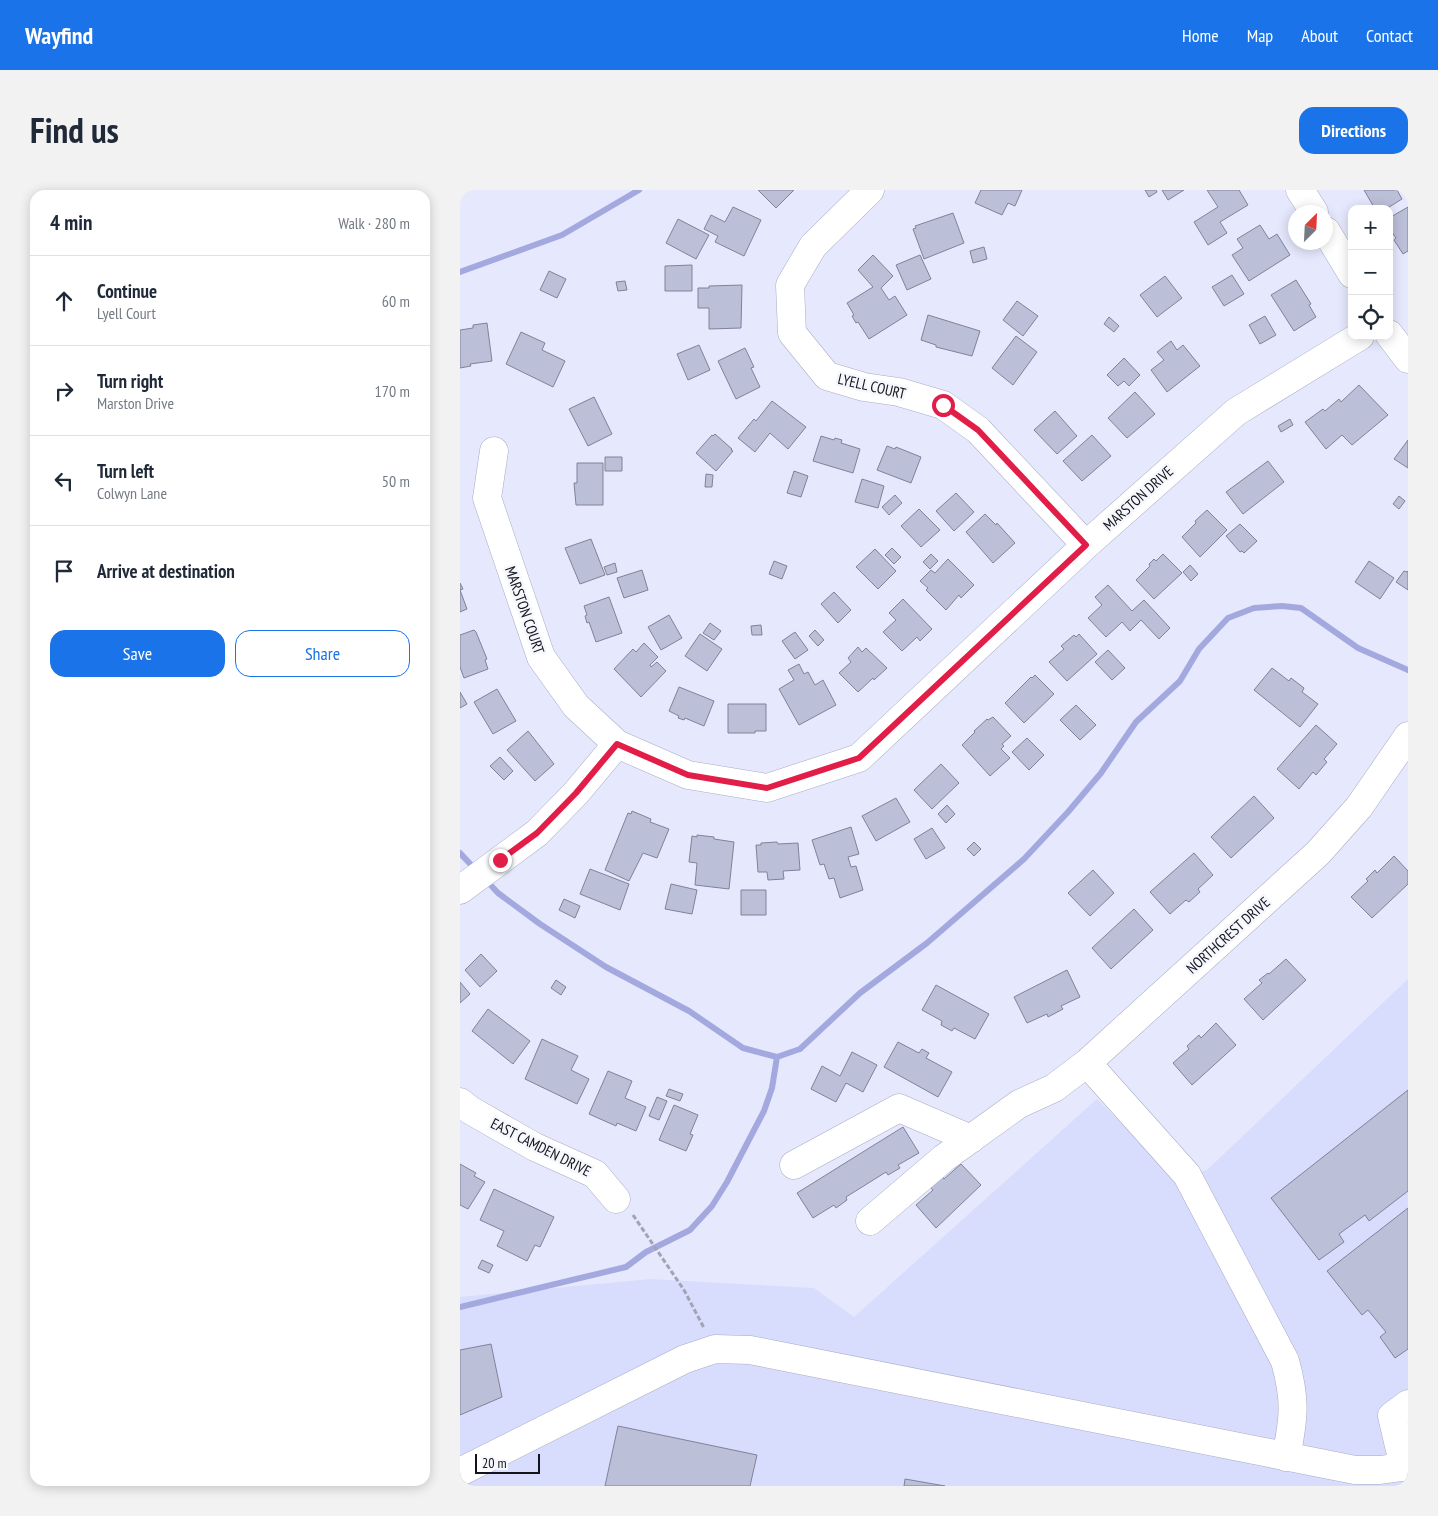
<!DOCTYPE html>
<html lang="en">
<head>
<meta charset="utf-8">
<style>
	body { margin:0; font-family:"PT Sans Narrow",sans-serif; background:#f2f2f3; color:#1f2937 }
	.controls { position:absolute; right:15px; top:15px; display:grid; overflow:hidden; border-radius:10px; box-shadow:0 2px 12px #0003 }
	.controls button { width:45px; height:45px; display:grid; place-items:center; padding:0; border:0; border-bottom:1px solid #e0e1e3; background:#fff; color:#1f2937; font:25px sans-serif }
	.compass { position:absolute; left:828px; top:15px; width:45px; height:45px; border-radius:50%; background:#fff; box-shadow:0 2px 12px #0003; rotate:24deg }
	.scale { position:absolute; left:15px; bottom:12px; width:65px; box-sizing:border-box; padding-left:5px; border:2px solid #14141d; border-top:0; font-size:14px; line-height:18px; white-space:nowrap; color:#14141d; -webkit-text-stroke:4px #f6f7fc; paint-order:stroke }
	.stop { position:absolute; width:15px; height:15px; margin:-11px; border:4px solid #e11d48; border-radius:50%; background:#fff }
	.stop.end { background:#e11d48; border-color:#fff; box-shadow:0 1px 5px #0008 }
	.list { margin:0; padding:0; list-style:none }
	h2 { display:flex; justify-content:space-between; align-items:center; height:65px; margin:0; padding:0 20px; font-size:21px }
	h2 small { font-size:16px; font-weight:400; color:#747a83 }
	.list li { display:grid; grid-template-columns:32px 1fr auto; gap:15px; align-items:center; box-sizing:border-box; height:90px; padding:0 20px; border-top:1px solid #e0e1e3 }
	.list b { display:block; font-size:19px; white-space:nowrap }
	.list p { margin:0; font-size:16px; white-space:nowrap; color:#747a83 }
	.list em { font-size:16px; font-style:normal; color:#747a83 }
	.actions { display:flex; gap:10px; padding:15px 20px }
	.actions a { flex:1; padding:11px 0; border:1px solid #1a73e8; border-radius:15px; text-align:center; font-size:18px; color:#1a73e8 }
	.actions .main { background:#1a73e8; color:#fff }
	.icon { flex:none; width:28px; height:28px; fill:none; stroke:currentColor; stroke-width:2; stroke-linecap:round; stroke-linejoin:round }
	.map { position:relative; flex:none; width:948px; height:1296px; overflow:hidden; border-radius:15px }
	header { display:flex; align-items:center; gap:30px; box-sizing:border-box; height:70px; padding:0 25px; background:#1a73e8; color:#fff }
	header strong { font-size:24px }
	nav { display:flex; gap:28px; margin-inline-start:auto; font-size:18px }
	.intro { display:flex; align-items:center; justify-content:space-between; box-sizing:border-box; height:120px; padding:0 30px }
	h1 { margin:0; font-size:35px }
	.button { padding:12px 22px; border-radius:15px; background:#1a73e8; color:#fff; font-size:18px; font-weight:700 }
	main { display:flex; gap:30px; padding:0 30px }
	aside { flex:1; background:#fff; border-radius:15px; box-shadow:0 2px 12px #0003 }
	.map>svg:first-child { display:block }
	.built { fill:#d8dcfd }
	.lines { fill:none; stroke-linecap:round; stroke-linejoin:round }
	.stream { stroke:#a3a9de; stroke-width:6 }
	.building { fill:#bcbfd8; stroke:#808299 }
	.minor-casing { stroke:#a9acc4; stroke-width:29 }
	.path { stroke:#a2a4b4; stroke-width:3; stroke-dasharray:5 2.5; stroke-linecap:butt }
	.minor { stroke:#fff; stroke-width:28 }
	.route { stroke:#e11d48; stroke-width:6 }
	.labels { text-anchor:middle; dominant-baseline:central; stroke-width:5; stroke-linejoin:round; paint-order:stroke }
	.street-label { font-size:15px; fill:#14141d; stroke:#f6f7fc }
</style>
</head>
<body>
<header>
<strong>Wayfind</strong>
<nav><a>Home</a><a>Map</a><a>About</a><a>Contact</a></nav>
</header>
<div class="intro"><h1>Find us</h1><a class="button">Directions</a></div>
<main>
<aside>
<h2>4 min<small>Walk · 280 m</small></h2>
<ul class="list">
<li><svg class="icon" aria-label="ahead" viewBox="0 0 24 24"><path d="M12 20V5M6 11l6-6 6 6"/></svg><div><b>Continue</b><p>Lyell Court</p></div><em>60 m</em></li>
<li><svg class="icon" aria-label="right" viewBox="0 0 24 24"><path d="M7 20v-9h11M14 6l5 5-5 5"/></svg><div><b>Turn right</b><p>Marston Drive</p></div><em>170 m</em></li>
<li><svg class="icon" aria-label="left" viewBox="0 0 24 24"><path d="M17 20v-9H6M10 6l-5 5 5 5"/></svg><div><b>Turn left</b><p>Colwyn Lane</p></div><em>50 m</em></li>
<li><svg class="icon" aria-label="arrive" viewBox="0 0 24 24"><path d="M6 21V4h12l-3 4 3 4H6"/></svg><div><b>Arrive at destination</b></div></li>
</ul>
<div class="actions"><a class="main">Save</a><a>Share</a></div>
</aside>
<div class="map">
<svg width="948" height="1296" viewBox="0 0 948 1296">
	<rect width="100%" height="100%" fill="#e6e9fd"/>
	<path class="built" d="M948,789V1296H0V1107L191,1089L354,1098L394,1127L637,909L667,939L727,985L747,980Z"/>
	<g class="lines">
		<path class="stream" d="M0,82L102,45L179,0
			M0,663L16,680
			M25,689L38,703L80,734L146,777L229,821L283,858L317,867L340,859L400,803L467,753L564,669L608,622L641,583L676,532L720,491L739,459L768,428L794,418L822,416L841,418L898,458L948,480
			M0,1117L166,1077L186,1062L230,1040L252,1016L267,992L304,921L312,898L317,867"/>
	</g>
	<path class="building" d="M298,0H334L316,18Z
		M521,0H562L555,16L548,13L542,25L515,13Z
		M685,0H696L697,2L689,7Z
		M702,0H724L708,10Z
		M747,0H779L788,15L760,32L767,43L748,55L734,32L758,17Z
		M904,0H937L942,9L926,19H915Z
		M273,17L301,30L284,66L255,52L258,46L244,39L251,25L265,32Z
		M948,17V61L943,64L934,50L936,48L929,38V28Z
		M493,23L504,53L464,69L453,39L456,38L455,36Z
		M218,29L249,45L236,69L206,53Z
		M800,35L809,49L817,44L830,65L789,91L772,65L783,58L777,49Z
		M524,57L527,69L513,73L510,61Z
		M413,65L433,86L421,98L429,110L435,106L447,125L409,149L398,132L396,133L392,126L394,125L387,113L413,97L398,80Z
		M460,65L471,89L447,100L436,75Z
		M232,75V101H205V76Z
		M89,81L106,89L97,108L80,100Z
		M772,85L784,104L764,116L752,97Z
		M705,86L722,108L697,127L680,105Z
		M836,90L851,114L849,115L856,127L834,141L811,105Z
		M165,91L167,100L158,101L156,92Z
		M282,95L281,138L249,139V118H238V98H249V96Z
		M557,111L578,126L563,146L543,130Z
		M468,125L520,141L512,166L476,157V155L461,150Z
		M805,126L816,145L800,154L789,135Z
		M649,127L659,136L654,142L644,134Z
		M27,133L32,171L10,174L11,176L0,178V140L13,138V135Z
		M61,142L85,153L82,160L105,171L93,197L46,174Z
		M556,146L577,162L553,195L532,178Z
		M711,151L717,160L723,155L740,176L707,202L691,180L704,170L697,162Z
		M239,155L250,180L228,190L217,164Z
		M285,158L294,177L291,178L300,197L276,209L258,171Z
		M664,168L680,185L669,196L664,191L658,196L647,185Z
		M899,195L928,225L892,255L882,245L866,259L845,232L863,219L865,221L879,209L881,212Z
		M675,202L695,224L667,248L648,228Z
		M134,207L152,244L128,256L109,219Z
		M312,211L346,237L328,259L310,243L295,262L278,248L294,229L296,231Z
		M595,221L617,246L597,264L574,240Z
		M830,229L833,235L821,242L818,236Z
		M255,244L272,259L271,260L273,261L256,281L236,263L252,245L253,246Z
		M632,245L651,266L622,291L603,271Z
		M361,246L374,250L375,248L382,250L381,253L400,259L393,283L353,271Z
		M948,250V278L934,269Z
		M427,256L435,259L436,257L461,267L451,293L417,280Z
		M145,267H162V281H145Z
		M808,271L824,292L783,324L766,302Z
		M117,273H143V315H116L114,293H117Z
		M334,281L348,286L341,307L327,303Z
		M246,284L253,285L252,297H245Z
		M402,289L424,296L418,318L395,312Z
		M496,303L514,322L494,341L476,321Z
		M435,305L442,313L429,325L422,317Z
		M939,306L945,311L939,319L933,314Z
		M459,319L480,340L461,357L441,336Z
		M747,320L767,340L740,367L722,347L736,333L735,331Z
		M525,324L536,335L537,333L555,353L533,373L506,342Z
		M780,334L797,351L784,363L782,361L780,362L766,346Z
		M131,349L145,385L120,394L105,358Z
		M432,358L441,367L434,374L425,365Z
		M415,359L436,381L418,399L396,377Z
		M471,364L478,371L470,379L463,372Z
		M703,364L722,383L694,409L676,390L690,376L689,374L694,369L696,371Z
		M488,369L514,395L501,408L499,405L486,420L466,400L468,398L460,391L471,380L475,383Z
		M314,371L327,376L322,389L309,384Z
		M909,371L934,388L920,409L895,392Z
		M155,373L157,382L147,385L144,377Z
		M730,375L738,384L731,391L723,382Z
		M182,380L188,400L164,408L157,388Z
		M944,381L947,382L948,381V400L936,392Z
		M0,393L3,399L0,400L7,419L0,422Z
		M648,395L672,421L684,410L710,438L699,449L681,430L670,441L662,432L646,447L628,428L642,415L635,407Z
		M374,402L391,420L378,433L361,414Z
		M149,407L162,443L136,452L129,432L127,433L125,426L127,425L124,416Z
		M443,409L472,439L460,451L457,447L442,461L423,442L436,430L429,423Z
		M209,425L222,448L201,460L188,437Z
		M250,433L261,441L254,450L243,443Z
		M301,435L302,445H292L291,436Z
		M14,440L16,442L27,469L25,470L28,479L4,488L0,477V445Z
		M355,440L364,450L358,456L349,446Z
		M335,442L348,460L335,469L322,451Z
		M240,444L262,459L247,481L225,466Z
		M619,444L637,464L607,491L589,472L604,459L601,456L614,445L616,447Z
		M184,453L198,467L190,475L191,477L197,472L206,481L181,507L154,479L173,459L176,462Z
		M398,457L402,462L406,458L427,478L414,490L413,488L398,502L379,483L391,472L388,468Z
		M648,460L665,478L652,490L635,472Z
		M339,474L344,484L348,482L355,495L363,490L376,515L339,535L319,499L334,490L328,480Z
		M812,478L829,491L831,488L844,498L842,502L858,514L840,537L794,500Z
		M575,485L594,504L564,533L545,513L571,487L572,488Z
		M219,497L254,511L244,536L225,528L224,530L218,528L219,526L209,521Z
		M37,499L56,531L33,544L14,512Z
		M0,502L7,514L0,518Z
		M268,514H306V541H295V543H268Z
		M616,515L636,535L620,550L600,530Z
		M533,527L551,546L542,554L544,556L541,559L550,568L530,586L502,555L515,542L514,541L527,529L528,530Z
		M856,535L877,554L864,569L867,572L856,585L853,582L839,599L817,579Z
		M68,541L94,574L75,591L47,560Z
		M567,548L584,565L569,580L552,562Z
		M40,567L53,581L44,590L30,576Z
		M481,574L499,593L472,619L454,600Z
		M794,606L814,628L771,668L751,647Z
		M436,608L450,632L416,651L402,626Z
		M487,615L495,624L486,633L478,624Z
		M172,621L191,629L190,632L209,639L197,668L183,663L169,691L145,680L168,623L171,624Z
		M391,637L399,664L388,667L391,677L396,676L403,700L380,708L374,688L369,689L364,674L360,675L352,650Z
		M472,638L485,658L466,669L454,649Z
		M237,645L254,647V649L274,652L269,699L235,695L237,673L229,672L232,646L237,647Z
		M317,652L318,654L338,653L340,680L323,681L324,689L308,690L307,682H298L296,655H301V653Z
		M514,652L521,659L514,666L507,659Z
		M734,663L753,685L738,699L740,702L729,712L726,710L710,724L690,702Z
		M934,666L948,681V694L912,728L891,707L908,691L906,689L915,680L917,683Z
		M130,679L169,694L160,720L120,704Z
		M633,680L654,703L630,726L608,703Z
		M211,694L237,700L232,724L205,719Z
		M281,700H306V725H281Z
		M104,709L120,716L115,728L99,720Z
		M674,719L693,740L651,779L632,758Z
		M21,764L37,781L20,797L5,780Z
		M826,769L846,790L803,830L784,809L802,793L799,790L808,783L809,784Z
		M607,780L620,807L601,816L603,819L588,827L587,824L567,833L554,807Z
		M96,790L106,797L101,805L91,798Z
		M0,792L10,804L0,813Z
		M476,795L529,824L515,849L494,838L492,841L481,835L482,831L462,820Z
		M28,819L70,851L53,874L12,841Z
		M756,833L776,855L732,895L713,873L729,859L727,856L739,845L741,848Z
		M82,849L118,866L111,880L129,889L117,914L65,889Z
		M438,852L459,863L462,859L469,863L466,868L492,882L478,907L424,877Z
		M392,862L417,875L403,902L386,893L376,912L351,899L362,876L380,886Z
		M148,881L172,891L165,908L186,917L176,941L157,933L156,936L129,924Z
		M209,899L223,904L220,911L206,906Z
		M948,900V1001L909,1031L905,1025L879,1044L884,1052L859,1070L811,1008Z
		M197,907L207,911L199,930L189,926Z
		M214,915L238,925L230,944L233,945L226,961L199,950Z
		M443,937L459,963L438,975L440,978L428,985L426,982L386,1007L387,1010L376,1018L374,1015L353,1028L337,1003Z
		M0,974L16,983L14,986L25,992L8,1019L0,1015Z
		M501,974L521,995L476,1038L456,1015L473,1000L470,997L482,986L484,989Z
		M34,999L94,1027L80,1057L75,1055L67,1071L37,1056L44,1041L20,1030Z
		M948,1018V1159L935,1168L920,1147L926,1142L908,1120L902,1125L867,1081Z
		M22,1070L33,1075L29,1083L18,1078Z
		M31,1154L42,1207L0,1225V1160Z
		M158,1236L297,1265L290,1296H145Z
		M445,1289L485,1296H444Z"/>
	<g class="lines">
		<g class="minor-casing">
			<path id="minor" d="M410,0L353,56L330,95L332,143L367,186L404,197L439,202L483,215L518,240L626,355
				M840,0L854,22
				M866,41L892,84
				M929,144L948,169
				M34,261L27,308L81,467L116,516L157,554L228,585L307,598L399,568L626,355L776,222L900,146
				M0,700L77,643L116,603L157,554
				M627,873L727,985L825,1171C836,1210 834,1228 826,1267
				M0,912L10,920L75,957L135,984L156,1009
				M334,975L439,918L511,949
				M410,1031L484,968L559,914L594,898L627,873L858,663L899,617L948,546
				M944,1277L932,1226L948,1214
				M0,1282L225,1169L255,1159L290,1160L895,1280H920L948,1276"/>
		</g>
		<path class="path" d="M173,1025L224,1100L244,1138"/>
		<use href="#minor" class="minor"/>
	</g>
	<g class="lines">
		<path class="route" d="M40,670L77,643L116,603L157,554L228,585L307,598L399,568L626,355L518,240L483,215"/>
	</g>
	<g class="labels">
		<g class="street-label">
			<text transform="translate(412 196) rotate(13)">LYELL COURT</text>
			<text transform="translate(678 308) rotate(-42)">MARSTON DRIVE</text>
			<text transform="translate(65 420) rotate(71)">MARSTON COURT</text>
			<text transform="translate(768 745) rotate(-42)">NORTHCREST DRIVE</text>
			<text transform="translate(81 957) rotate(27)">EAST CAMDEN DRIVE</text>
		</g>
	</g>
</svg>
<div class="controls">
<button>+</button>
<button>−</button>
<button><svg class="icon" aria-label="locate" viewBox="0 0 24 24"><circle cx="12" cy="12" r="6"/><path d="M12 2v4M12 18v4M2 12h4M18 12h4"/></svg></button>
</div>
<svg class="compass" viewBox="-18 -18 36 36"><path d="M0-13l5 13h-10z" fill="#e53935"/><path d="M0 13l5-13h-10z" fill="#747a83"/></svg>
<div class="scale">20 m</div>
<div class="stop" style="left:483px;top:215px"></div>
<div class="stop end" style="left:40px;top:670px"></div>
</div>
</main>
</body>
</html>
